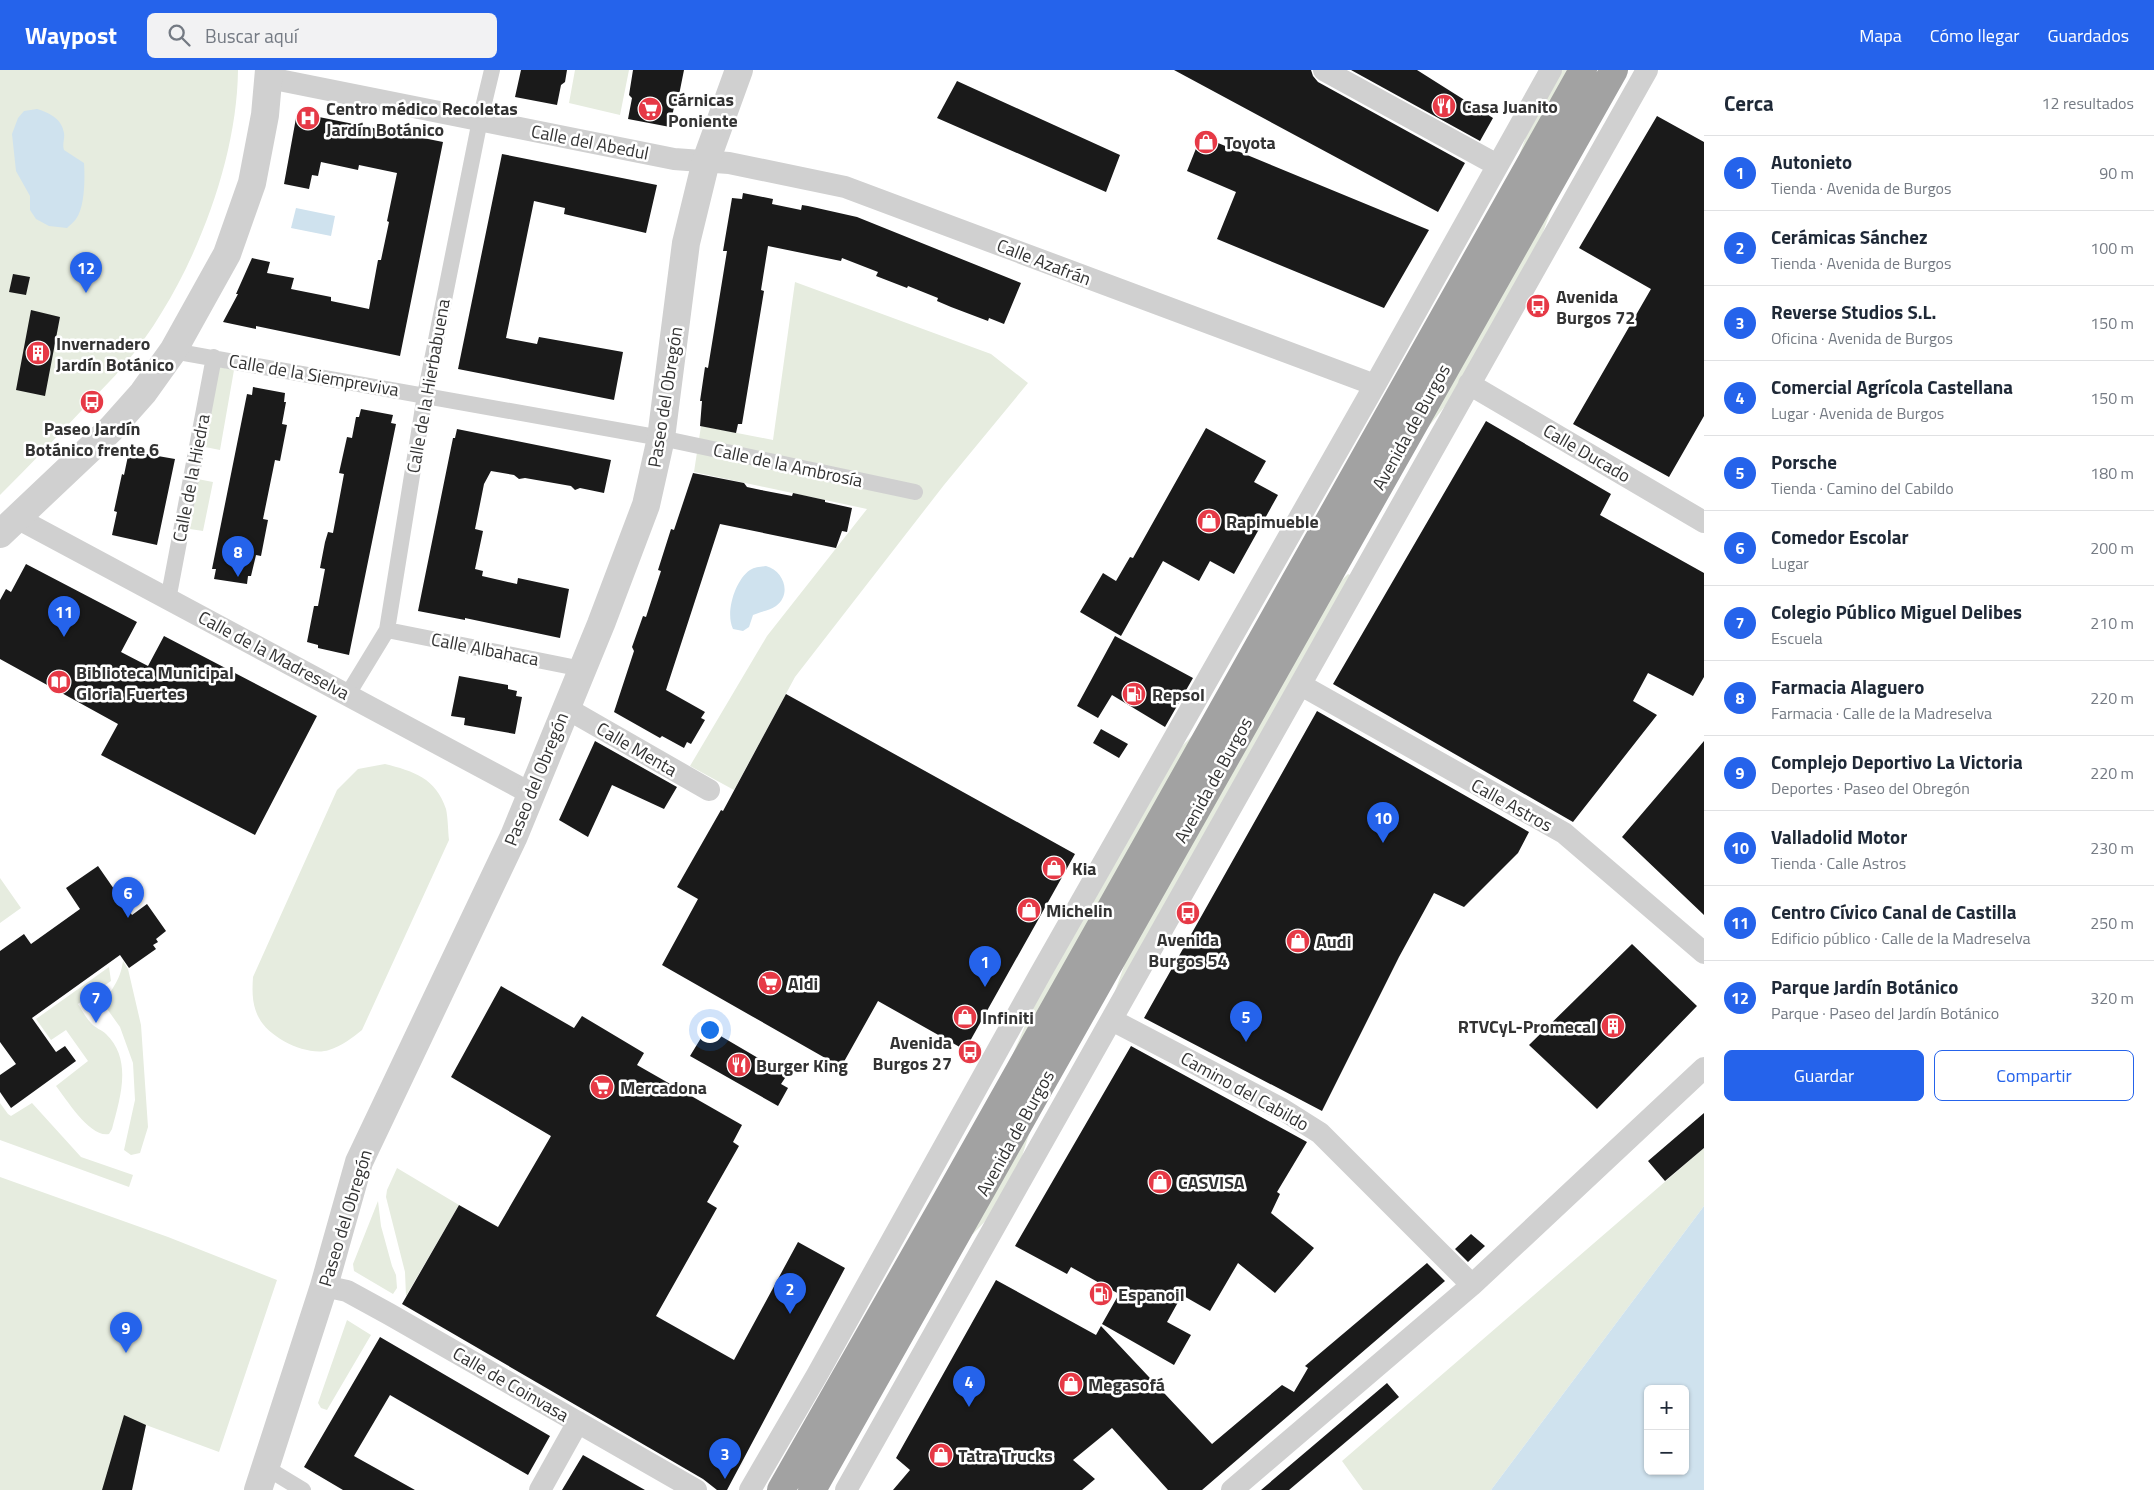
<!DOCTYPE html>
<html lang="es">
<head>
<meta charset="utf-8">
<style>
	body { margin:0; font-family:"Titillium Web",sans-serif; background:#f2f2f3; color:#1f2937 }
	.controls { position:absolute; right:15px; bottom:15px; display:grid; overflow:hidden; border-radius:8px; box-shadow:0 1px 4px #0004 }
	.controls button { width:45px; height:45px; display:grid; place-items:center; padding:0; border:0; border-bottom:1px solid #e0e1e3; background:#fff; color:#1f2937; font:25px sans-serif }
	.you { position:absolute; left:709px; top:959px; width:18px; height:18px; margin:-12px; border:4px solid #fff; border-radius:50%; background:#1a73e8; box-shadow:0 0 0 8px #1a73e833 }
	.badge { display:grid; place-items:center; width:32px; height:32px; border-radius:50%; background:#2563eb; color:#fff; font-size:16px; font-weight:700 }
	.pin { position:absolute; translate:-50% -41px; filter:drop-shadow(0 1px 2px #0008) }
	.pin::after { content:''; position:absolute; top:26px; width:18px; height:15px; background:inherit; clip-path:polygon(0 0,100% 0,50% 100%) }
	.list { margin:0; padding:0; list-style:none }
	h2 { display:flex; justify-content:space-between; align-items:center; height:65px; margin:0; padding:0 20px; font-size:21px }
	h2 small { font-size:16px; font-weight:400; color:#747a83 }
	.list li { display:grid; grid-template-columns:32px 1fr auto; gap:15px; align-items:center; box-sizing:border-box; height:75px; padding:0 20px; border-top:1px solid #e0e1e3 }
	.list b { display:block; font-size:19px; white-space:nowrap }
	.list p { margin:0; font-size:16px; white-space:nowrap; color:#747a83 }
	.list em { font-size:16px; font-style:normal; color:#747a83 }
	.actions { display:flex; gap:10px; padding:15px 20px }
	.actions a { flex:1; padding:11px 0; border:1px solid #2563eb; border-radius:8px; text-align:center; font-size:18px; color:#2563eb }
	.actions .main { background:#2563eb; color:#fff }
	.icon { flex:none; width:28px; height:28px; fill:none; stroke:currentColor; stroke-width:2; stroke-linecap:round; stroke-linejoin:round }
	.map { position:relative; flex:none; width:1704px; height:1420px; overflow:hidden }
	header { display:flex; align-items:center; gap:30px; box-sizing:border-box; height:70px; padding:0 25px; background:#2563eb; color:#fff }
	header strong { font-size:24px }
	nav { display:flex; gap:28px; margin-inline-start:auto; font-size:18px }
	.search { width:350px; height:45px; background:#f2f2f3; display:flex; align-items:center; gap:12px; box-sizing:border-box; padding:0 18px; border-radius:8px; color:#747a83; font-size:19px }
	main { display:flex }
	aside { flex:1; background:#fff }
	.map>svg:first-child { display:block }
	.green { fill:#e6ecdf }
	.water { fill:#cfe2ee; fill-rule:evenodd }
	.building { fill:#1a1a1a }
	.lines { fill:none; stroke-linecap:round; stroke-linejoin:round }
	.pedestrian { stroke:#d0d0d0; stroke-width:16 }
	.minor { stroke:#d0d0d0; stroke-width:22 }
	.tertiary { stroke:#d0d0d0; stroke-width:28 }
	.trunk { stroke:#a2a2a2; stroke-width:28 }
	.labels { text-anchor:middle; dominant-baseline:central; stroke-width:5; stroke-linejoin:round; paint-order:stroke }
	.poi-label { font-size:18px; font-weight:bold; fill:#333; stroke:#fff; text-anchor:start }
	.street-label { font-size:18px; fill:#333; stroke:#fff }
</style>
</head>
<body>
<header>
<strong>Waypost</strong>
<div class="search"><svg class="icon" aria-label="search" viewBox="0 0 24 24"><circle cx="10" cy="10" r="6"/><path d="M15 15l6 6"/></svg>Buscar aquí</div>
<nav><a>Mapa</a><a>Cómo llegar</a><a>Guardados</a></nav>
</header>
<main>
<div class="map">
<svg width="1704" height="1420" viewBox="0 0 1704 1420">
	<rect width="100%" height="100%" fill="#fff"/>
	<path class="green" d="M0,0H238C237,98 188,218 126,293C112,310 96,325 82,340C55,369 28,397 0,425Z
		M575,0H629L620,45L569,33Z
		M1558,0H1571L1514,100L1536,38Z
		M1558,121L1538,176L1457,321L1410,380Z
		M795,212L991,284L1028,313L944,415L795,607L734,720L690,696L767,566L867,439L694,402L701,356L773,370Z
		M210,295L234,300L220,380L195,375Z
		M187,407L213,412L203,461L177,457Z
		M1348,504L1352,506L1112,930L1129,882L1334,518Z
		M1199,659L1006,1000L1045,909L1174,684Z
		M385,694C413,701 436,708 446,739C448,748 448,761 449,770L362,960C352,968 342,976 329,980C308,987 269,968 259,948C252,935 252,922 253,907L337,720L358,699Z
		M0,808L21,838L0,853Z
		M123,891L128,899L141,955L148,1057L140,1083L131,1085L124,1080L135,1030L133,993L120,957L105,936C110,917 120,914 123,891Z
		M109,897L111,911L78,934C82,940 86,948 91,953C95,958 102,960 106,964C133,990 120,1028 112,1059L109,1064C90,1068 67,1030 56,1016L88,991L66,960L51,970L36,949Z
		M0,1033L8,1044L11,1046L32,1033L81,1087L133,1105L129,1117L0,1070Z
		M1031,1058L1019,1096L992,1144L973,1164L970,1162Z
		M1704,1078V1136L1491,1420H1363L1342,1391Z
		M397,1098L459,1135L406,1226L405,1202L386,1127L387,1120Z
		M0,1107L168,1167L277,1210L219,1382L146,1355L132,1420H0Z
		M378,1131L381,1156L392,1196L396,1205L397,1218L393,1224L354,1201L353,1194Z
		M347,1250L371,1265L327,1340L321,1338L318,1333Z"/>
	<path class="water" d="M37,39C50,43 62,49 64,63C65,69 62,74 64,80L84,93C85,108 85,137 76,149C74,152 70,155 67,158L49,156L36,149L30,140V126L16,101L12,64L18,48L24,41Z
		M296,138L335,146L331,166L291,158Z
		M766,496C784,501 792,524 776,536C769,541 761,541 753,545L749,557L743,561L733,559C725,543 735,510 750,500C755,497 761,497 766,496Z
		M1704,1136V1420H1491ZM1648,1319H1685V1401H1648Z"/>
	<path class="building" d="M521,0H567L565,12L561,15L557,35L515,27Z
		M633,0H684L677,35L674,37L670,57L628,49L632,28L629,25Z
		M1174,0H1311L1313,6L1318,12L1465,93L1438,142Z
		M1351,0H1417L1493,48L1480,71Z
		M957,11L1120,85L1106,122L937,48Z
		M304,44L443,72L400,286L256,256V259L223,252L238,224H236L252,188L270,192L267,203L294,208L291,219L331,227V231L369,239L378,190H381L389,152L387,151L397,103L359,95L358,100L321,92L318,106L312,105L309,119L284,114L296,48Z
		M1657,46L1704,72V346L1669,407L1573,354L1651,219L1579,178Z
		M1201,66L1429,160L1384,238L1217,169L1236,122L1187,101Z
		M502,84L657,115L646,163L564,144L565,138L534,131L506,268L537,274L539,267L623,282L614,330L458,299Z
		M743,123L773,129L772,134L801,140L802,135L808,136L857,147L1021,213L1004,254L989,248L988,251L951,237L937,231L938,228L908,216L907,218L876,206L878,202L842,188L841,191L768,176L761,220L764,221L742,354H738L736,363L700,356L702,331H700L705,297L708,298L727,181H723L732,128L742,129Z
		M13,204L30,207L26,225L9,222Z
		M31,240L60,247L45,326L16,320Z
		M253,317L285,323L284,332H286L282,354L287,355L280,391L275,390L263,449L268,450L261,486L256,485L251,506H248L247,514L214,509L216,499H212L247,324L252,325Z
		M361,339L393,345L391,353L396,354L349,585L318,578V575L307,572L314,536H318L325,499L320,498L325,472L328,462L333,463L344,404L339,403L347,367L352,368L356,347H359Z
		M1486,351L1611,424L1600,445L1704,503V607L1693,626L1648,603L1633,631L1657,645L1573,752L1333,614Z
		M1206,358L1266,391L1254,412L1278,425L1234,504L1210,491L1199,511L1163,491L1121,566L1080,542L1103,503L1116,511L1130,487L1133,488Z
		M457,359L611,390L604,423L580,418L575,420L571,416L525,408L519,409L514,405L491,401L484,414L475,459L483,461L475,499L483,501L482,506L517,514L518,508L569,519L560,568L465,548V550L418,541L453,368H455Z
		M129,381L175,389L157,475L112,465L117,442L114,441L122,404L124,405Z
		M693,403L744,413L747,417L761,420L792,426L793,423L825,430V432L852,438L847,462L842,461L836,478L720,454L666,620L705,642L701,648L705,650L691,674L687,672L684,678L662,666L660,668L614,642L634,581L632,577L643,546L646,547L661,501L658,500L671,459L674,460Z
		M26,494L137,552L121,582L148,596L164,566L317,646L255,765L101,685L118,654L0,589V530L6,519L11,522Z
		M1115,566L1193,608L1165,657L1112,625L1098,648L1077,636Z
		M459,606L508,615V619L517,621L516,626L522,627L515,664L464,655L465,648L451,646Z
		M786,624L1075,784L965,980L878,931L841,997L662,895L698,829L677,817L721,740L723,741Z
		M1317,641L1529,762L1518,783L1464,837L1434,823L1399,887L1322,1041L1144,948Z
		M1101,659L1128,674L1119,688L1093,673Z
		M595,671L677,717L664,739L612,715L588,767L559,750Z
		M1704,671V845L1622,767Z
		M98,796L132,845L147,834L166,861L156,869L158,872L153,875L156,879L129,898L120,885L32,948L56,982L65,976L76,991L11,1038L0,1022V1005L16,994L0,972V881L24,864L31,874L80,839L66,818Z
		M1632,874L1697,936L1597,1039L1529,975Z
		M501,916L574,958L582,946L644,983L637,995L742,1055L733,1072L739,1076L707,1132L717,1138L656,1246L734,1290L798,1172L845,1198L727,1420H717L703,1409L402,1234L459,1135L498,1157L551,1066L451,1007Z
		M707,958L787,1005L781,1014L788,1018L778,1036L690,986Z
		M1131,976L1307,1072L1277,1122L1280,1124L1271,1143L1314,1178L1275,1223L1238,1193L1210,1241L1182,1225L1167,1252L1191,1265L1174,1295L1102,1254L1119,1224L1071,1197L1067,1204L1015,1176Z
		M1704,1043V1078L1665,1111L1648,1091Z
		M1471,1164L1485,1176L1468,1192L1455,1179Z
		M1427,1193L1445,1211L1202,1420H1168L1112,1358L1073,1390L1095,1409L1082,1420H893L910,1400L896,1388L996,1210L1096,1265L1101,1256L1212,1374L1282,1315L1294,1322L1308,1298L1305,1296Z
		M380,1267L550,1366L528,1405L390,1325L354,1386L415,1420H343L304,1397Z
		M1387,1313L1399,1327L1289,1420H1261Z
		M124,1345L146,1355L132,1420H102Z
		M583,1385L645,1420H562Z"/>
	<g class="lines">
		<path class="pedestrian" d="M173,281L661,368L915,422
			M168,530L214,287
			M387,560L582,599
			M348,624L387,560L425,325L480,50L492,0
			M265,1397L303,1420"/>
		<path class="minor" d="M1324,0L1497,95
			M269,8L674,89L729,93L845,117L1375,315
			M1469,314L1704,452
			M17,448L530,723
			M1301,615L1564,763L1704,883
			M566,638L709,720
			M1112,950L1282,1039L1320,1063L1472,1215
			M324,1216L347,1221L389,1244L696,1420
			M540,1420L578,1352
			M750,1420L817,1305L1039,906L1375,315L1551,0
			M846,1420L1647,0
			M1232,1420L1472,1215L1704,998"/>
		<path class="tertiary" d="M0,464L111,359L143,323L173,281L227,184L252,113L265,45L269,0
			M258,1420L324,1216L359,1092L514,766L601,554L646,435L661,368L686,173L706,91L739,0"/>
		<path class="trunk" d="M781,1420L947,1129L1583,0
			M812,1420L1614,0"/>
	</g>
	<defs>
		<g id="restaurant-disc" transform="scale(1.25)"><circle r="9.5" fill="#e63946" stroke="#fff"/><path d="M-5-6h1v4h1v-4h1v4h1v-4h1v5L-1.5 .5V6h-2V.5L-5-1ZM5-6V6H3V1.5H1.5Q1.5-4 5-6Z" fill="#fff"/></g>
		<g id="supermarket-disc" transform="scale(1.25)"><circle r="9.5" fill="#e63946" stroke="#fff"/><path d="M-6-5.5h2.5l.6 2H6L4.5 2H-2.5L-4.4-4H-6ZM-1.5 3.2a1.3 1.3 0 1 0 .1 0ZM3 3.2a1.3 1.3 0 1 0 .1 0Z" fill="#fff"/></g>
		<g id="hospital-disc" transform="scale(1.25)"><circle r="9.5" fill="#e63946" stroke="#fff"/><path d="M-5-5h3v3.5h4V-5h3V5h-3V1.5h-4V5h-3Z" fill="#fff"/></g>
		<g id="shop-disc" transform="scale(1.25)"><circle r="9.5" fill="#e63946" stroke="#fff"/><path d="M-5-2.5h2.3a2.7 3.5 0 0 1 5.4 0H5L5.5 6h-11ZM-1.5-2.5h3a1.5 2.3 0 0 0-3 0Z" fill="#fff"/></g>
		<g id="bus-disc" transform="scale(1.25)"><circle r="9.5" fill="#e63946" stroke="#fff"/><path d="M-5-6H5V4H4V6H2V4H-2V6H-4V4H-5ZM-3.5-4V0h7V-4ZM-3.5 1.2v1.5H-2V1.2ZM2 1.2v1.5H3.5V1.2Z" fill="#fff"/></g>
		<g id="building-disc" transform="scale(1.25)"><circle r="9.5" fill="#e63946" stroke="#fff"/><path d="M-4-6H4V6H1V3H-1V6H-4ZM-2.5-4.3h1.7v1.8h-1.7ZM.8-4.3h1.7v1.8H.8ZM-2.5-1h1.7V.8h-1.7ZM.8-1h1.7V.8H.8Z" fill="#fff"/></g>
		<g id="library-disc" transform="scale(1.25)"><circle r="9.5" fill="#e63946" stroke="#fff"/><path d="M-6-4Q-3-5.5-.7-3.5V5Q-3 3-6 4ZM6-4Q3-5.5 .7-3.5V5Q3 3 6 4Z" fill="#fff"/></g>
		<g id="fuel-disc" transform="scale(1.25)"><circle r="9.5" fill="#e63946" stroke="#fff"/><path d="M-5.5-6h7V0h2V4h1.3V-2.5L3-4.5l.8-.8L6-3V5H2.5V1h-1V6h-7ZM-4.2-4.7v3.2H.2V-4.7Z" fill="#fff"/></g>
	</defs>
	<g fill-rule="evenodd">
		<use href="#restaurant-disc" x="1444" y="36"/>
		<use href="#supermarket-disc" x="650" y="39"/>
		<use href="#hospital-disc" x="308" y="48"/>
		<use href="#shop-disc" x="1206" y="72"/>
		<use href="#bus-disc" x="1538" y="236"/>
		<use href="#building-disc" x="38" y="283"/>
		<use href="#bus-disc" x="92" y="332"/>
		<use href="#shop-disc" x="1209" y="451"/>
		<use href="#library-disc" x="59" y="612"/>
		<use href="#fuel-disc" x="1134" y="624"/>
		<use href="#shop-disc" x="1054" y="798"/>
		<use href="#shop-disc" x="1029" y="840"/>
		<use href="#bus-disc" x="1188" y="843"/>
		<use href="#shop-disc" x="1298" y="871"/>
		<use href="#supermarket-disc" x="770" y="913"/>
		<use href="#shop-disc" x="965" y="947"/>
		<use href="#building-disc" x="1613" y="956"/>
		<use href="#bus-disc" x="970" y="982"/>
		<use href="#restaurant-disc" x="739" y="995"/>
		<use href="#supermarket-disc" x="602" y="1017"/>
		<use href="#shop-disc" x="1160" y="1112"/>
		<use href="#fuel-disc" x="1101" y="1224"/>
		<use href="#shop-disc" x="1071" y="1314"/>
		<use href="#shop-disc" x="941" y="1385"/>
	</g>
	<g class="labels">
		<g class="poi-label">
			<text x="668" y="29">Cárnicas<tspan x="668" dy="21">Poniente</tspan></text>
			<text x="1462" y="36">Casa Juanito</text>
			<text x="326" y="38">Centro médico Recoletas<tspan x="326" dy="21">Jardín Botánico</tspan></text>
			<text x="1224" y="72">Toyota</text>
			<text x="1556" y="226">Avenida<tspan x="1556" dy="21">Burgos 72</tspan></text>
			<text x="56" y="273">Invernadero<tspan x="56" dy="21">Jardín Botánico</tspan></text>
			<text x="92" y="358" text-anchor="middle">Paseo Jardín<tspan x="92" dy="21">Botánico frente 6</tspan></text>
			<text x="1226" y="451">Rapimueble</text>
			<text x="76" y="602">Biblioteca Municipal<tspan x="76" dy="21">Gloria Fuertes</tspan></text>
			<text x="1152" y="624">Repsol</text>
			<text x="1072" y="798">Kia</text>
			<text x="1046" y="840">Michelin</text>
			<text x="1188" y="869" text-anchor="middle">Avenida<tspan x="1188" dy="21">Burgos 54</tspan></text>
			<text x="1316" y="871">Audi</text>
			<text x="788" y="913">Aldi</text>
			<text x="982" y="947">Infiniti</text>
			<text x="1596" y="956" text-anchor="end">RTVCyL-Promecal</text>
			<text x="952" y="972" text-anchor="end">Avenida<tspan x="952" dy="21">Burgos 27</tspan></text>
			<text x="756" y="995">Burger King</text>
			<text x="620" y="1017">Mercadona</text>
			<text x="1178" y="1112">CASVISA</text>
			<text x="1118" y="1224">Espanoil</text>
			<text x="1088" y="1314">Megasofá</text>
			<text x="958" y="1385">Tatra Trucks</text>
		</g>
		<g class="street-label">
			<text transform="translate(590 72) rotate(11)">Calle del Abedul</text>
			<text transform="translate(1044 192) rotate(21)">Calle Azafrán</text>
			<text transform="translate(314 305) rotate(10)">Calle de la Siempreviva</text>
			<text transform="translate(428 316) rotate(-80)">Calle de la Hierbabuena</text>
			<text transform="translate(665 327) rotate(-81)">Paseo del Obregón</text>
			<text transform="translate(1411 357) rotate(-61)">Avenida de Burgos</text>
			<text transform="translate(1587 383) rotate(30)">Calle Ducado</text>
			<text transform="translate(788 395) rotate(12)">Calle de la Ambrosía</text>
			<text transform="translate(191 408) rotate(-79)">Calle de la Hiedra</text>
			<text transform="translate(485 579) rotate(11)">Calle Albahaca</text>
			<text transform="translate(274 585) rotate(28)">Calle de la Madreselva</text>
			<text transform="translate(637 679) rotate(30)">Calle Menta</text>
			<text transform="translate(536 709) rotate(-68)">Paseo del Obregón</text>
			<text transform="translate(1213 710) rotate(-61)">Avenida de Burgos</text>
			<text transform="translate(1512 735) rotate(29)">Calle Astros</text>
			<text transform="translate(1245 1021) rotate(29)">Camino del Cabildo</text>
			<text transform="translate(1015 1063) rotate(-61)">Avenida de Burgos</text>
			<text transform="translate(345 1148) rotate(-73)">Paseo del Obregón</text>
			<text transform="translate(511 1314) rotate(30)">Calle de Coinvasa</text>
		</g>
	</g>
</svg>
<div class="controls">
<button>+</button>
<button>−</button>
</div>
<div class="you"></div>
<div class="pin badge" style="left:985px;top:917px">1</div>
<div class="pin badge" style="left:790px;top:1244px">2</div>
<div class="pin badge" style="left:725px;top:1409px">3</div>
<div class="pin badge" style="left:969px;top:1337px">4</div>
<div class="pin badge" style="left:1246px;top:972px">5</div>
<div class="pin badge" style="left:128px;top:848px">6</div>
<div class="pin badge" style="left:96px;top:953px">7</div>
<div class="pin badge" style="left:238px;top:507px">8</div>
<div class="pin badge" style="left:126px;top:1283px">9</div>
<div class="pin badge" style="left:1383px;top:773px">10</div>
<div class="pin badge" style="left:64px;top:567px">11</div>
<div class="pin badge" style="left:86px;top:223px">12</div>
</div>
<aside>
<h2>Cerca<small>12 resultados</small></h2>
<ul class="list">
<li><span class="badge">1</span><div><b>Autonieto</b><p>Tienda · Avenida de Burgos</p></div><em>90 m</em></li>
<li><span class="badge">2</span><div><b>Cerámicas Sánchez</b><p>Tienda · Avenida de Burgos</p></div><em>100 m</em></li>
<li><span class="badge">3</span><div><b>Reverse Studios S.L.</b><p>Oficina · Avenida de Burgos</p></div><em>150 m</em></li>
<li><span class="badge">4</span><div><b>Comercial Agrícola Castellana</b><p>Lugar · Avenida de Burgos</p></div><em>150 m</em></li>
<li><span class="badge">5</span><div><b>Porsche</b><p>Tienda · Camino del Cabildo</p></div><em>180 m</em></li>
<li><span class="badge">6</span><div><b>Comedor Escolar</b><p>Lugar</p></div><em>200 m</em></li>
<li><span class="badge">7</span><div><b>Colegio Público Miguel Delibes</b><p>Escuela</p></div><em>210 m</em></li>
<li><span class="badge">8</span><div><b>Farmacia Alaguero</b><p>Farmacia · Calle de la Madreselva</p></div><em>220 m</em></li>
<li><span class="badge">9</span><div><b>Complejo Deportivo La Victoria</b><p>Deportes · Paseo del Obregón</p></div><em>220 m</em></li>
<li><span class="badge">10</span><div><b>Valladolid Motor</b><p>Tienda · Calle Astros</p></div><em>230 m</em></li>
<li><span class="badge">11</span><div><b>Centro Cívico Canal de Castilla</b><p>Edificio público · Calle de la Madreselva</p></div><em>250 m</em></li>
<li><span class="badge">12</span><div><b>Parque Jardín Botánico</b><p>Parque · Paseo del Jardín Botánico</p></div><em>320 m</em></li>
</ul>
<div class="actions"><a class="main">Guardar</a><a>Compartir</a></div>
</aside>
</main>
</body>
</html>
